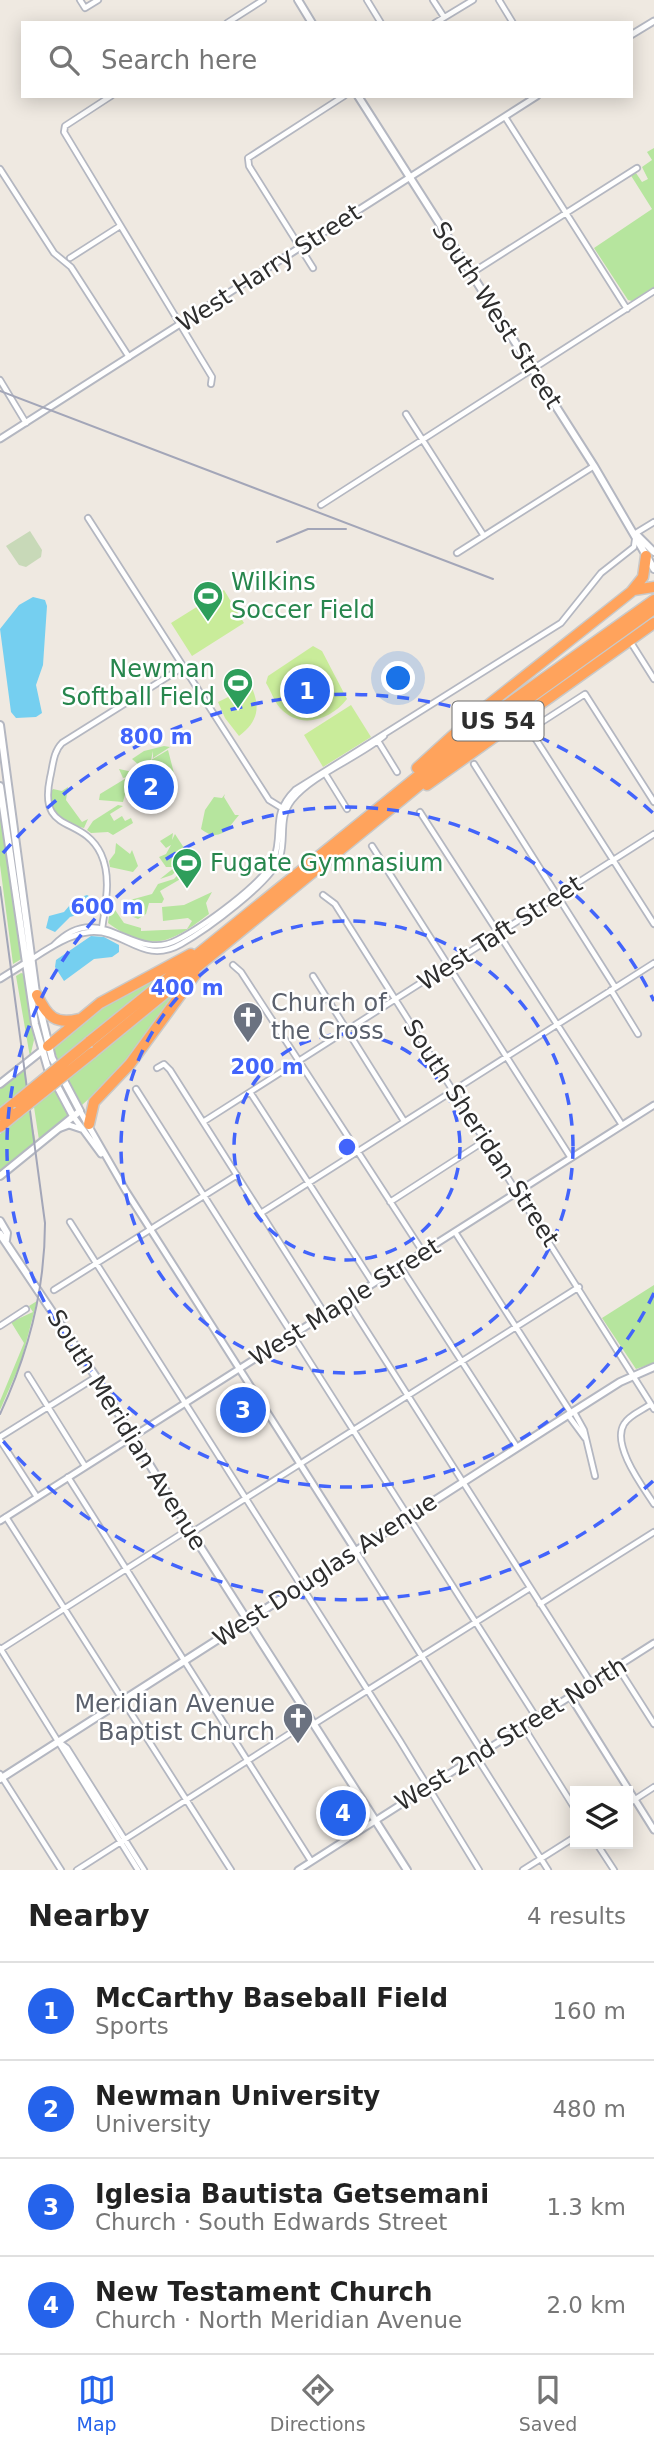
<!DOCTYPE html>
<html lang="en">
<head>
<meta charset="utf-8">
<style>
	body { margin:0; font-family:"DejaVu Sans",sans-serif; background:#f2f2f2; color:#222 }
	.controls { position:absolute; right:21px; bottom:21px; display:grid; overflow:hidden; border-radius:0px; box-shadow:0 4px 18px #0003 }
	.controls button { width:63px; height:63px; display:grid; place-items:center; padding:0; border:0; border-bottom:2px solid #e0e0e0; background:#fff; color:#222; font:35px sans-serif }
	.you { position:absolute; left:399px; top:679px; width:24px; height:24px; margin:-18px; border:5px solid #fff; border-radius:50%; background:#1a73e8; box-shadow:0 0 0 10px #1a73e833 }
	.badge { display:grid; place-items:center; width:46px; height:46px; border-radius:50%; background:#2563eb; color:#fff; font-size:23px; font-weight:700 }
	.pin { position:absolute; translate:-50% -50%; border:4px solid #fff; box-shadow:0 2px 7px #0006 }
	.list { margin:0; padding:0; list-style:none }
	h2 { display:flex; justify-content:space-between; align-items:center; height:91px; margin:0; padding:0 28px; font-size:30px }
	h2 small { font-size:23px; font-weight:400; color:#767676 }
	.list li { display:grid; grid-template-columns:46px 1fr auto; gap:21px; align-items:center; box-sizing:border-box; height:98px; padding:0 28px; border-top:2px solid #e0e0e0 }
	.list b { display:block; font-size:26px; white-space:nowrap }
	.list p { margin:0; font-size:23px; white-space:nowrap; color:#767676 }
	.list em { font-size:23px; font-style:normal; color:#767676 }
	.icon { flex:none; width:38px; height:38px; fill:none; stroke:currentColor; stroke-width:2; stroke-linecap:round; stroke-linejoin:round }
	.map { position:relative; flex:none; width:654px; height:1870px; overflow:hidden }
	.search { position:absolute; background:#fff; box-shadow:0 4px 18px #0003; left:21px; right:21px; top:21px; height:77px; display:flex; align-items:center; gap:18px; box-sizing:border-box; padding:0 24px; border-radius:0px; color:#767676; font-size:26px }
	.sheet { height:483px; background:#fff }
	nav { display:flex; justify-content:space-around; align-items:center; box-sizing:border-box; height:98px; border-top:2px solid #e0e0e0; background:#fff; font-size:19px; color:#767676 }
	nav a { display:grid; justify-items:center; gap:4px }
	nav .on { color:#2563eb }
	.map>svg:first-child { display:block }
	.green { fill:#b6e59e }
	.cemetery { fill:#c8d9b8 }
	.pitch { fill:#c9ec9a }
	.water { fill:#75cff0 }
	.lines { fill:none; stroke-linecap:round; stroke-linejoin:round }
	.minor-casing { stroke:#b4b7c1; stroke-width:8 }
	.tertiary-casing { stroke:#b4b7c1; stroke-width:9 }
	.secondary-casing { stroke:#b4b7c1; stroke-width:10 }
	.motorway-casing { stroke:#c9c9c9; stroke-width:13 }
	.minor { stroke:#fff; stroke-width:4.5 }
	.tertiary { stroke:#fff; stroke-width:5 }
	.secondary { stroke:#fff; stroke-width:6 }
	.motorway { stroke:#ffa35c; stroke-width:10 }
	.rail { stroke:#a3a6b8; stroke-width:2 }
	.motorway-bridge-casing { stroke:#c9c9c9; stroke-width:13; stroke-linecap:butt }
	.motorway-bridge { stroke:#ffa35c; stroke-width:10 }
	.ring { fill:none; stroke:#4264fb; stroke-width:3.5; stroke-dasharray:12 9 }
	.labels { text-anchor:middle; dominant-baseline:central; stroke-width:5; stroke-linejoin:round; paint-order:stroke }
	.shield { fill:#fff; stroke:#6d6d6d; stroke-width:2 }
	.shield-label { font-size:23px; font-weight:bold; fill:#2e2e2e }
	.street-label { font-size:24px; fill:#2e2e2e; stroke:#fff }
	.leisure-label { font-size:24px; fill:#27864d; stroke:#fff; text-anchor:start }
	.worship-label { font-size:24px; fill:#5b616d; stroke:#fff; text-anchor:start }
	.centre { fill:#4264fb; stroke:#fff; stroke-width:3.5 }
	.ring-label { font-size:21px; text-anchor:middle; font-weight:bold; fill:#4264fb; stroke:#fff; stroke-width:5; stroke-linejoin:round; paint-order:stroke }
</style>
</head>
<body>
<div class="map">
<svg width="654" height="1870" viewBox="0 0 654 1870">
	<rect width="100%" height="100%" fill="#efe9e1"/>
	<path class="green" d="M654,148V287L632,301L628,300L594,248L652,209L630,174L636,173L642,182L648,179L642,167L652,160L647,152Z
		M164,746L170,747L153,758V751L151,760L168,750L175,777L151,773L167,778L165,785L154,795L139,771L140,766L132,759L144,751Z
		M119,769L133,772L128,776L130,777L123,802L99,800L100,794L128,777L123,778Z
		M68,787L66,800L82,822L88,819L84,828C62,823 54,817 49,795L53,789L62,791Z
		M225,794L224,797L235,815H239C228,828 220,844 201,829L205,810L214,797L222,798Z
		M118,805L123,806L110,814L114,821L122,816L125,821L131,818L133,823L113,835L108,832L91,833L87,830L93,821Z
		M0,812L23,958L13,964L0,865Z
		M173,833L172,840L175,834L186,851L181,852L185,855L182,864L175,866H181L172,875L160,879L175,867H166L159,857L166,854L171,845L166,848L160,841Z
		M116,843L130,854L132,850L138,866L133,872L110,867L109,861L115,853Z
		M186,866L193,867L188,871L189,874L160,891L164,899L162,903H149L146,914L138,919L129,915L124,906L130,900L152,894L158,884L174,879Z
		M212,892L206,903L209,914C171,943 151,954 108,923L111,904L124,923L141,928V931L187,929L192,921L188,918L163,921L162,907L184,905Z
		M170,970L58,1060L53,1047L91,1013Z
		M21,973L25,974L34,1040L30,1057L16,976Z
		M185,982L127,1064L82,1105L67,1079Z
		M25,1067L27,1086L0,1107V1089Z
		M55,1089L69,1114L39,1140L34,1107Z
		M29,1110L36,1143L0,1173V1134Z
		M654,1285V1363L636,1369L602,1318Z
		M37,1301L21,1362L0,1410V1401L24,1343L11,1322L33,1312L29,1306Z"/>
	<path class="cemetery" d="M30,531L42,550L41,557L26,567L19,565L6,546Z"/>
	<path class="pitch" d="M224,590L244,623L192,656L171,623Z
		M313,646L322,651L347,699C331,720 300,730 280,708C274,701 271,691 266,683L268,676Z
		M251,686C261,707 258,722 239,736L225,718L218,702Z
		M351,705L371,737L323,767L304,735Z"/>
	<path class="water" d="M33,597L45,600L47,606L43,665L36,685L42,713L36,717L16,718L11,712L0,629L19,605Z
		M87,895L98,901L94,910L70,917L55,932L46,928L49,916L64,912L75,899Z
		M91,936L104,937L119,945V952L112,957L94,959L64,981L55,967L56,960Z"/>
	<g class="lines">
		<g class="minor-casing">
			<path id="minor" d="M80,0L85,8L98,0
				M367,0L381,23
				M433,0L444,17
				M499,0L513,23
				M227,23L263,0
				M435,23L473,0
				M111,96L65,126L64,132L212,377L211,384
				M505,117L627,309
				M0,169L54,253L71,267L129,357
				M70,258L120,226
				M313,268L249,166L248,158L344,96
				M470,274L637,168
				M0,380L26,423
				M406,414L484,536
				M321,505L654,291
				M88,518L269,800L282,808
				M457,553L594,466
				M630,641L654,679
				M378,741L397,772
				M474,764L615,987
				M326,775L347,809
				M654,802L585,694L534,727L535,738L654,924
				M420,812L622,1125
				M372,846L571,1158
				M323,895L335,904L654,1409
				M102,929C105,905 112,878 101,854C82,814 38,836 50,778C53,766 53,752 62,743L183,667
				M54,945C101,897 132,964 177,940C201,928 265,883 274,859C284,832 270,815 295,790L561,623L601,573L634,547L636,533L654,522
				M32,959C49,948 70,934 90,932C125,929 143,966 181,944C206,930 272,882 280,857C286,837 278,818 292,800C313,774 358,758 384,736
				M233,965L241,972L423,1252
				M313,976L404,1121
				M611,990L638,1034
				M157,1068L164,1064L170,1070L325,1314
				M136,1089L536,1717
				M250,1092L373,1283
				M203,1122L654,834
				M390,1202L486,1140
				M261,1213L654,963
				M70,1222L400,1741L479,1870
				M455,1232L571,1413
				M400,1266L517,1447
				M54,1290L237,1175
				M347,1300L591,1683
				M0,1326L26,1309
				M28,1375L85,1466
				M651,1404C643,1410 629,1415 624,1424C611,1445 643,1487 654,1504
				M574,1412L584,1430L595,1476
				M568,1415L585,1438
				M0,1437L96,1377
				M0,1440L37,1497
				M68,1477L311,1861
				M6,1517L231,1870
				M191,1533L579,1287
				M355,1550L482,1752
				M540,1604L654,1532
				M0,1648L138,1870
				M1,1649L189,1529
				M617,1666L654,1724
				M314,1724L530,1588
				M523,1726L575,1809
				M59,1742L67,1748L144,1870
				M476,1756L548,1870
				M0,1774L61,1870
				M628,1804L654,1787
				M597,1844L614,1870
				M77,1870L311,1720
				M523,1870L575,1837"/>
		</g>
		<g class="tertiary-casing">
			<path id="tertiary" d="M631,35L654,21
				M0,439L537,96
				M0,979L27,962
				M80,1111L126,1191L355,1550
				M73,1116L101,1154
				M61,1128L69,1125L81,1129
				M0,1521L654,1105
				M570,1696L654,1830
				M298,1870L654,1643"/>
		</g>
		<g class="secondary-casing">
			<path id="secondary" d="M298,0L312,23
				M358,96L594,466L654,569
				M637,535L654,552
				M0,725L36,993L52,1058L80,1111L0,1176
				M0,786L35,1024L48,1069L73,1116
				M0,1084L44,1049
				M0,1221L7,1233L6,1240
				M0,1234L96,1377L189,1529L407,1870
				M0,1779L568,1415L620,1382L654,1367"/>
		</g>
		<g class="motorway-casing">
			<path id="motorway" d="M634,590L654,587
				M417,768L473,717L631,592L643,577L646,556
				M427,785L654,623
				M37,995C47,1016 55,1025 79,1019
				M89,1042L501,709L654,600
				M48,1046L100,1003L191,954
				M92,1053L499,720L654,609
				M0,1115L16,1102
				M89,1124L94,1102L130,1064L195,975
				M0,1127L17,1113"/>
		</g>
		<use href="#minor" class="minor"/>
		<use href="#tertiary" class="tertiary"/>
		<use href="#secondary" class="secondary"/>
		<use href="#motorway" class="motorway"/>
		<path class="rail" d="M0,391L493,579
			M277,542L308,529H346
			M0,887L45,1223C45,1291 29,1352 0,1414"/>
		<g class="motorway-bridge-casing">
			<path id="motorway-bridge" d="M16,1102L89,1042
				M17,1113L92,1053"/>
		</g>
		<use href="#motorway-bridge" class="motorway-bridge"/>
	</g>
	<g class="ring">
		<circle cx="347" cy="1147" r="113"/>
		<circle cx="347" cy="1147" r="226"/>
		<path d="M654 1293A340 340 0 1 1 654 1001"/>
		<path d="M653 1481A453 453 0 0 1 3 1441M3 853A453 453 0 0 1 653 813"/>
	</g>
	<defs>
		<g id="stadium-pin" transform="scale(1.575)"><path d="M0 17L-7.5 6A9.5 9.5 0 1 1 7.5 6Z" fill="#2e9e5b" stroke="#fff"/><path d="M0-5a6.5 5 0 1 0 0 10a6.5 5 0 1 0 0-10ZM-3.5-1.8h7v3.6h-7Z" fill="#fff"/></g>
		<g id="church-pin" transform="scale(1.575)"><path d="M0 17L-7.5 6A9.5 9.5 0 1 1 7.5 6Z" fill="#6b7280" stroke="#fff"/><path d="M-1.2-6h2.4v3.5h3.3v2.4h-3.3V6h-2.4V-.1h-3.3v-2.4h3.3Z" fill="#fff"/></g>
	</defs>
	<g fill-rule="evenodd">
		<use href="#stadium-pin" x="208" y="596"/>
		<use href="#stadium-pin" x="238" y="683"/>
		<use href="#stadium-pin" x="187" y="863"/>
		<use href="#church-pin" x="248" y="1017"/>
		<use href="#church-pin" x="298" y="1718"/>
	</g>
	<g class="labels">
		<rect class="shield" x="452.5" y="701.5" width="91" height="39" rx="5"/>
		<g class="shield-label">
			<text x="498" y="721">US 54</text>
		</g>
		<g class="street-label">
			<text transform="translate(269 268) rotate(-33)">West Harry Street</text>
			<text transform="translate(497 315) rotate(57)">South West Street</text>
			<text transform="translate(500 933) rotate(-33)">West Taft Street</text>
			<text transform="translate(481 1133) rotate(57)">South Sheridan Street</text>
			<text transform="translate(345 1302) rotate(-32)">West Maple Street</text>
			<text transform="translate(127 1430) rotate(58)">South Meridian Avenue</text>
			<text transform="translate(325 1570) rotate(-33)">West Douglas Avenue</text>
			<text transform="translate(511 1734) rotate(-32)">West 2nd Street North</text>
		</g>
		<g class="leisure-label">
			<text x="231" y="582">Wilkins<tspan x="231" dy="28">Soccer Field</tspan></text>
			<text x="215" y="669" text-anchor="end">Newman<tspan x="215" dy="28">Softball Field</tspan></text>
			<text x="210" y="863">Fugate Gymnasium</text>
		</g>
		<g class="worship-label">
			<text x="271" y="1003">Church of<tspan x="271" dy="28">the Cross</tspan></text>
			<text x="275" y="1704" text-anchor="end">Meridian Avenue<tspan x="275" dy="28">Baptist Church</tspan></text>
		</g>
	</g>
	<circle cx="347" cy="1147" r="10" class="centre"/>
	<g class="ring-label">
		<text x="156" y="744">800 m</text>
		<text x="107" y="914">600 m</text>
		<text x="187" y="995">400 m</text>
		<text x="267" y="1074">200 m</text>
	</g>
</svg>
<div class="controls">
<button><svg class="icon" aria-label="layers" viewBox="0 0 24 24"><path d="M12 4l9 5-9 5-9-5zM3 14l9 5 9-5"/></svg></button>
</div>
<div class="you"></div>
<div class="pin badge" style="left:307px;top:691px">1</div>
<div class="pin badge" style="left:151px;top:787px">2</div>
<div class="pin badge" style="left:243px;top:1410px">3</div>
<div class="pin badge" style="left:343px;top:1813px">4</div>
<div class="search"><svg class="icon" aria-label="search" viewBox="0 0 24 24"><circle cx="10" cy="10" r="6"/><path d="M15 15l6 6"/></svg>Search here</div>
</div>
<section class="sheet">
<h2>Nearby<small>4 results</small></h2>
<ul class="list">
<li><span class="badge">1</span><div><b>McCarthy Baseball Field</b><p>Sports</p></div><em>160 m</em></li>
<li><span class="badge">2</span><div><b>Newman University</b><p>University</p></div><em>480 m</em></li>
<li><span class="badge">3</span><div><b>Iglesia Bautista Getsemani</b><p>Church · South Edwards Street</p></div><em>1.3 km</em></li>
<li><span class="badge">4</span><div><b>New Testament Church</b><p>Church · North Meridian Avenue</p></div><em>2.0 km</em></li>
</ul>
</section>
<nav>
<a class="on"><svg class="icon" aria-label="map" viewBox="0 0 24 24"><path d="M3 6l6-2 6 2 6-2v14l-6 2-6-2-6 2zM9 4v14M15 6v14"/></svg>Map</a>
<a><svg class="icon" aria-label="directions" viewBox="0 0 24 24"><path d="M12 3l9 9-9 9-9-9zM9 14v-3h6M13 9l2 2-2 2"/></svg>Directions</a>
<a><svg class="icon" aria-label="saved" viewBox="0 0 24 24"><path d="M7 4h10v16l-5-4-5 4z"/></svg>Saved</a>
</nav>
</body>
</html>
